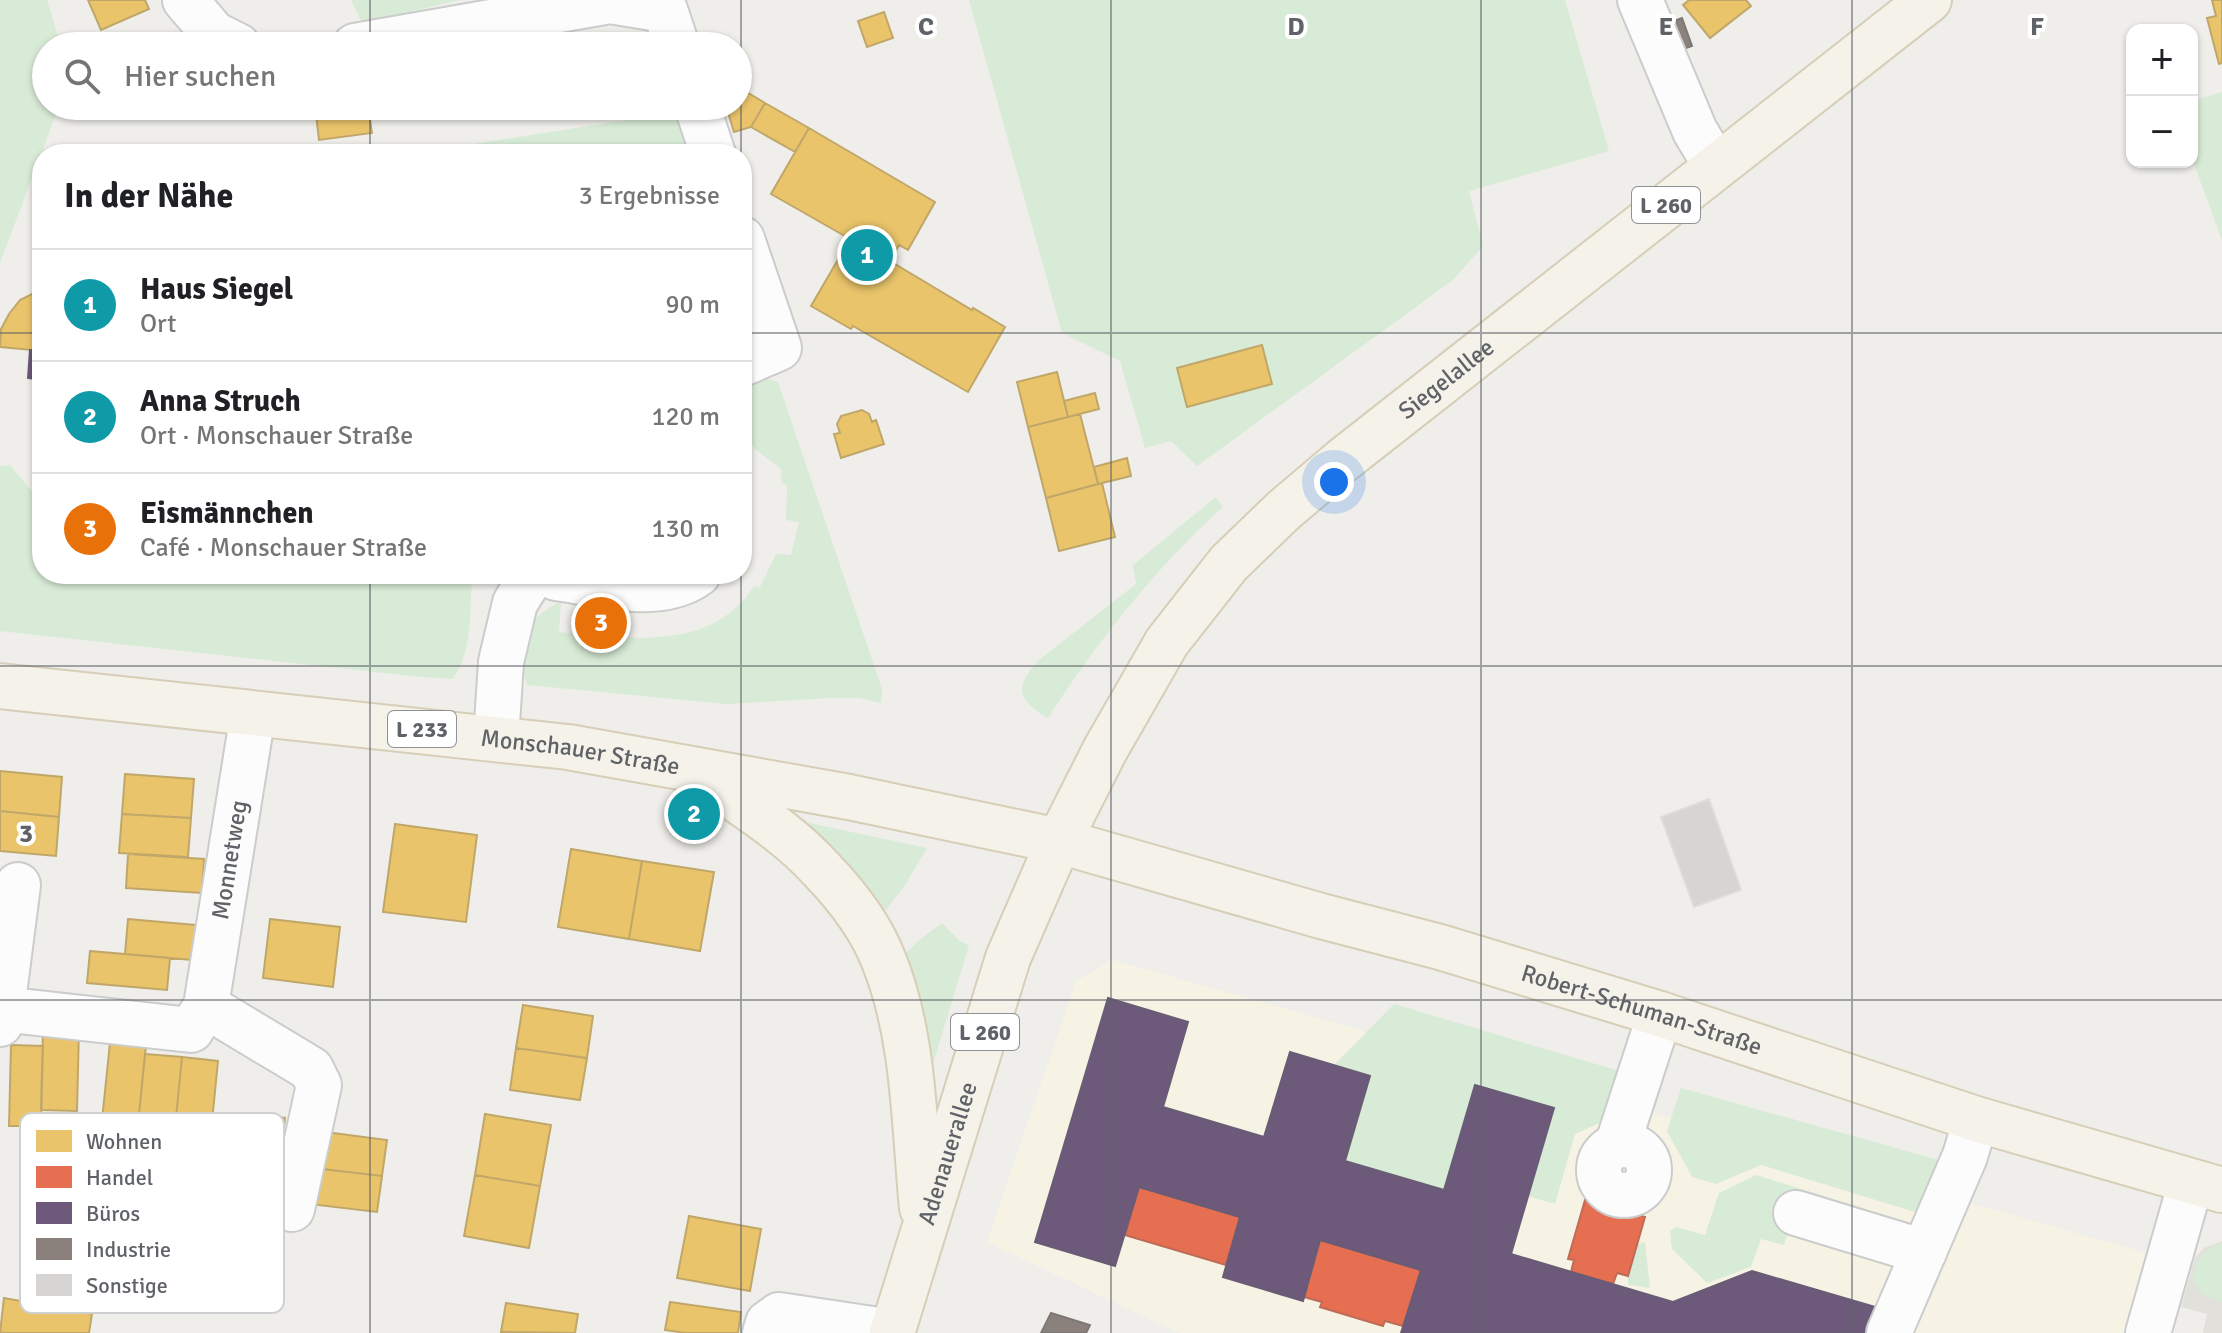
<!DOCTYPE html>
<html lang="de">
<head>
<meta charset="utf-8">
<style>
	body { margin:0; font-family:Signika,sans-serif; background:#f6f6f6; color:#202124 }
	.controls { position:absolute; right:24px; top:24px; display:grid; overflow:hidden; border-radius:16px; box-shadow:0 2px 6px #0004 }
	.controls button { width:72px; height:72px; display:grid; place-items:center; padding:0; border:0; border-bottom:2px solid #e0e0e0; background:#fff; color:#202124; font:40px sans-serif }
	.you { position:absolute; left:1334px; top:482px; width:28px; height:28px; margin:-20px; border:6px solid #fff; border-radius:50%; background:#1a73e8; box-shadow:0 0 0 12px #1a73e833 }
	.badge { display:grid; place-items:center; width:52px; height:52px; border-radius:50%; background:#7c3aed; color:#fff; font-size:26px; font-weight:700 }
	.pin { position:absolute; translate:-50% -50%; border:4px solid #fff; box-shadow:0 2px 8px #0006 }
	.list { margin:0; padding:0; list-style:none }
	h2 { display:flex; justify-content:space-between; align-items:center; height:104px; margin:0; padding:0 32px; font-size:34px }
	h2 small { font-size:26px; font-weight:400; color:#757577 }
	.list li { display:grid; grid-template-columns:52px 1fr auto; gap:24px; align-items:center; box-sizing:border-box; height:112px; padding:0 32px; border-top:2px solid #e0e0e0 }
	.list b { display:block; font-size:30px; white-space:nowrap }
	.list p { margin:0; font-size:26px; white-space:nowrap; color:#757577 }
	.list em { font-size:26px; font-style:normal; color:#757577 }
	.icon { flex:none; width:44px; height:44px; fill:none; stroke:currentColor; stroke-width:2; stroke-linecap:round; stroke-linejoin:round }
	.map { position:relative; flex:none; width:2222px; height:1333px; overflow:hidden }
	.search { position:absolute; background:#fff; box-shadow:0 2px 6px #0004; left:32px; top:32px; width:720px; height:88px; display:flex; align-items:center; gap:20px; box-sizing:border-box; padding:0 28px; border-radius:44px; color:#757577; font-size:30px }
	.panel { position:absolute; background:#fff; box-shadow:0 2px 6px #0004; left:32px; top:144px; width:720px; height:440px; border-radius:32px }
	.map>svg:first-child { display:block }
	.commercial { fill:#f7f3e4 }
	.education { fill:#e2e0da }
	.green { fill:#d8ebd6 }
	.homes { fill:#e9c46a; stroke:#c0a769; stroke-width:2 }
	.shops { fill:#e76f51; stroke:#be6b58; stroke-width:2 }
	.offices { fill:#6d597a; stroke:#695c75; stroke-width:2 }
	.industry { fill:#8a817c; stroke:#7d7876; stroke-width:2 }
	.building { fill:#d6d5d3; stroke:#deddd9; stroke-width:2 }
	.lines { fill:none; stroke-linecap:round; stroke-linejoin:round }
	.minor-casing { stroke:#cbcccc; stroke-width:48 }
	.major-casing { stroke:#d7ceb8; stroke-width:48 }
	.minor { stroke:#fdfcfc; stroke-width:44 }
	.major { stroke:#f4f2e9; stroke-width:44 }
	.grid { fill:none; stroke:#5f6368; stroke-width:2; stroke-opacity:0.55 }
	.labels { text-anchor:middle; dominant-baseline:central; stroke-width:8; stroke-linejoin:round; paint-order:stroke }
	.shield { fill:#fff; stroke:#8f9295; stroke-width:2 }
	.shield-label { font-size:22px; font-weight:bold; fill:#5f6368 }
	.street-label { font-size:24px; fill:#5f6368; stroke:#fff }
	.key { fill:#fff; stroke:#cfd0d2; stroke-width:2 }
	.key-label { font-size:22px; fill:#5f6368 }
	.grid-label { font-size:26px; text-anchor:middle; font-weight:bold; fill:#5f6368; stroke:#fff; stroke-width:8; stroke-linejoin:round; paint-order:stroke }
</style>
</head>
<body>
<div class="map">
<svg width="2222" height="1333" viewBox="0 0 2222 1333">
	<rect width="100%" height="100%" fill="#efeeea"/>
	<path class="commercial" d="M1113,960L2150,1254L2127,1333H1179L987,1242L1076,981Z"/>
	<path class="education" d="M2222,1241V1333H2203L2207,1314L2181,1307L2195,1258L2204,1248Z"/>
	<path class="green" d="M0,0H47L61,46H46V106H59L0,263Z
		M351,0H460L362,23Z
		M969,0H1565L1609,151L1469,191L1483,246L1453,280L1197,466L1171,441L1145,448L1120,361L1062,333Z
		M2222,92V240L2192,159V101Z
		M686,111L700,154H408Z
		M764,378L778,382L882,689L881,703L859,698H832L727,704L527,685C515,650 525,616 561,602L559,632C627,638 712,653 754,586L760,587L776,554L791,555L799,522L786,520L787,485L782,483L781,469L755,449L742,432V381Z
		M10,465L42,503V574H473C468,611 475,646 453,679L421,677L0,631V466Z
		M1216,497L1223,507C1155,568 1098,641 1048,718C1016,699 1014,687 1039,660L1136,584L1133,565Z
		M809,823L927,848L905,885L879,919L804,826Z
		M942,923L960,941L969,945L930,1074L899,960L919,940Z
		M1394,1004L1626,1073L1615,1116L1575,1134L1555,1204L1528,1196L1554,1108L1444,1190L1345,1161L1369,1076L1334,1065Z
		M1681,1088L1946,1162L1925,1215L1761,1165L1716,1184L1692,1177L1667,1131Z
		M1756,1175L1907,1222L1904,1229L1798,1200L1784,1245L1761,1239L1751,1267L1707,1283L1672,1249L1670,1231L1676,1227L1705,1235L1719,1193Z
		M1645,1242L1650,1288L1628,1285V1269L1634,1245Z
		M2218,1243L2222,1244V1303L2202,1294L2192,1279C2197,1260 2201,1253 2218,1243Z"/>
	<path class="homes" d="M88,0H145L149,9L101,30Z
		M1689,0H1746L1751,6L1710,38L1683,5Z
		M2212,0H2222V63L2219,64L2207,18L2216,16Z
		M884,12L893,38L867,47L858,21Z
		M108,35L113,46H83Z
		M745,91L765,103L751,127L734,132L726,106H738V93Z
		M765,103L809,128L795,152L751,127Z
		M315,106H368L372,133L319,140Z
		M809,128L935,202L908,250L899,245L890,261L972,310L973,308L1005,327L968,392L853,326L851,329L811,306L850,239L771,194Z
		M42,289V351L0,347L1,329L9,314L20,300Z
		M1262,345L1272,384L1187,407L1177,368Z
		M1057,372L1068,417L1028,427L1017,382Z
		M1095,393L1099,409L1068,417L1064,401Z
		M862,410L869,414L872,422L876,420L884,444L841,458L834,434L840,433L837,424L841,416Z
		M1080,414L1098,484L1046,498L1028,427Z
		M1127,458L1131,476L1098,484L1094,467Z
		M1102,483L1115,537L1059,551L1046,498Z
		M0,771L62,777L59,817L0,811Z
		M125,774L194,779L191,818L122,814Z
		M0,811L59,817L56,856L0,851Z
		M122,814L191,818L188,857L119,853Z
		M395,824L477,835L466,922L383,912Z
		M571,849L642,861L629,939L558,927Z
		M128,854L204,859L202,893L126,888Z
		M642,861L714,872L700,951L629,939Z
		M128,919L206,926L203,961L125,954Z
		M270,919L340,927L333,987L263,978Z
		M90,951L170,958L167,990L87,983Z
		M523,1005L593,1016L587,1058L516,1048Z
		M43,1029H79L77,1111L41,1110Z
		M111,1033L147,1036L138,1124L102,1120Z
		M11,1045L43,1046L41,1126H9Z
		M516,1048L587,1058L580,1100L510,1090Z
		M145,1054L182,1057L173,1148L136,1144Z
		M182,1057L218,1061L209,1152L173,1148Z
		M239,1113L285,1118L276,1198L230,1193Z
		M485,1114L551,1125L540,1186L475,1175Z
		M318,1131L387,1140L382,1176L314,1168Z
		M314,1168L382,1176L377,1212L309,1204Z
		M475,1175L540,1186L529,1248L464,1236Z
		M689,1216L761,1229L750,1291L677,1278Z
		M4,1298L92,1314L89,1333H0Z
		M670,1302L741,1312L738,1333H685L665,1330Z
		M506,1303L578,1314L575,1333L501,1332Z"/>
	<path class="shops" d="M1139,1187L1240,1217L1226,1265L1125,1235Z
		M1585,1200L1645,1217L1628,1276L1617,1273L1613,1284L1571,1272L1574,1260L1568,1259Z
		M1320,1240L1421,1270L1403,1326L1385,1321L1383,1326L1320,1307L1322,1302L1304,1297Z"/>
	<path class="offices" d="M30,350L42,351V380L28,378Z
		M1108,998L1188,1022L1163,1107L1264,1137L1290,1052L1370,1076L1345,1161L1444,1190L1475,1085L1554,1108L1511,1254L1673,1302L1752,1271L1875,1307L1868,1333H1401L1421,1270L1320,1240L1303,1301L1223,1277L1240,1217L1139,1187L1115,1266L1035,1242Z"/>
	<path class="industry" d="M1682,18L1692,46L1678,51L1668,23Z
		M1051,1313L1090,1325L1086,1333H1041Z"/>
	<path class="building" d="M1709,799L1741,890L1694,907L1661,817Z"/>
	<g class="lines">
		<g class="minor-casing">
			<g id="minor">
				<path d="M185,0L214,34L238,46"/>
				<path d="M1640,0L1695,131L1716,166"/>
				<path d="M355,46L610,1L665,10L677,46"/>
				<path d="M697,106L713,154"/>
				<path d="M742,239L779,348L742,364"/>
				<path d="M549,574L556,578C600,584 660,602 698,574"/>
				<path d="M496,739L501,662L515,603L533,574"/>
				<path id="s1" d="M206,1006L253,714"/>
				<path d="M2,1009L191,1030L206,1006L311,1069L319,1085L292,1209"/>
				<path d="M0,1024L18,885"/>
				<circle cx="1624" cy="1170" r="25"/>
				<path d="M1617,1146L1660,1014"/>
				<path d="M1796,1213L1924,1252"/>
				<path d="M765,1333L768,1323L779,1315L892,1332"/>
				<path d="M1889,1333L1965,1156L1976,1119"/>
				<path d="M2148,1333L2191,1182"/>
			</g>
		</g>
		<g class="major-casing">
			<g id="major">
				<path id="s2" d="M0,686L568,747L849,797L1059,841L1321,916L1440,947L1660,1014L1976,1119L2222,1190"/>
				<path d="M702,776C743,805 788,832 822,870C847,896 871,927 884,961C915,1038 914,1127 922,1208"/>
				<path id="s3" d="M892,1333L1008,958L1059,841L1105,750L1167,642L1229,563L1284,510L1343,460L1929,0"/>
			</g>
		</g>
		<use href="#minor" class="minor"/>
		<use href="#major" class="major"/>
	</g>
	<path class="grid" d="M370,0V46M741,0V154M1111,0V1333M1481,0V1333M1852,0V1333M370,106V154M0,333H42M742,333H2222M370,574V1333M741,574V1333M0,666H2222M0,1000H2222"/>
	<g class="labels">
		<g class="shield">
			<rect x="1632" y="187" width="68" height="36" rx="6"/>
			<rect x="388" y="711" width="68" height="36" rx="6"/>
			<rect x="951" y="1014" width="68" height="36" rx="6"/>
		</g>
		<g class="shield-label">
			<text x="1666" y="205">L 260</text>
			<text x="422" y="729">L 233</text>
			<text x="985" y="1032">L 260</text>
		</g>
		<g class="street-label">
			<text stroke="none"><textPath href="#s3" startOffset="1132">Siegelallee</textPath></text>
			<text stroke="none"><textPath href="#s2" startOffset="584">Monschauer Straße</textPath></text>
			<text stroke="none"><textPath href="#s1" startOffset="148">Monnetweg</textPath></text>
			<text stroke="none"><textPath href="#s2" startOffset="1678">Robert-Schuman-Straße</textPath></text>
			<text stroke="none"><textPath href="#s3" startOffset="188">Adenauerallee</textPath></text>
		</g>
	</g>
	<rect x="20" y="1113" width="264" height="200" rx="12" class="key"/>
	<rect x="36" y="1130" width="36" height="22" fill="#e9c46a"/>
	<rect x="36" y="1166" width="36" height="22" fill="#e76f51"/>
	<rect x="36" y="1202" width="36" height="22" fill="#6d597a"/>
	<rect x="36" y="1238" width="36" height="22" fill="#8a817c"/>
	<rect x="36" y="1274" width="36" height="22" fill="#d6d5d3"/>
	<g class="key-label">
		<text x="86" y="1149">Wohnen</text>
		<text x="86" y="1185">Handel</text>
		<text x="86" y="1221">Büros</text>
		<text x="86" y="1257">Industrie</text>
		<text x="86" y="1293">Sonstige</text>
	</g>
	<g class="grid-label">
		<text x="926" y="35">C</text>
		<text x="1296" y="35">D</text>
		<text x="1666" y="35">E</text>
		<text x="2037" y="35">F</text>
		<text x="26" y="842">3</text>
	</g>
</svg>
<div class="controls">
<button>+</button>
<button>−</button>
</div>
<div class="you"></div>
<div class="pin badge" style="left:867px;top:255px;background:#0f9aa8">1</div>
<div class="pin badge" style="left:694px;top:814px;background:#0f9aa8">2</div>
<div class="pin badge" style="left:601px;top:623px;background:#e8710a">3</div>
<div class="search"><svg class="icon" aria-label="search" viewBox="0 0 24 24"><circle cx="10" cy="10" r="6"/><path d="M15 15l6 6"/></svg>Hier suchen</div>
<section class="panel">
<h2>In der Nähe<small>3 Ergebnisse</small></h2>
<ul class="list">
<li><span class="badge" style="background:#0f9aa8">1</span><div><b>Haus Siegel</b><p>Ort</p></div><em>90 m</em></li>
<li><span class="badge" style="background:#0f9aa8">2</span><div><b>Anna Struch</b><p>Ort · Monschauer Straße</p></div><em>120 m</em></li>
<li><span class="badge" style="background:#e8710a">3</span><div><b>Eismännchen</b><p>Café · Monschauer Straße</p></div><em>130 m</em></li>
</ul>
</section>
</div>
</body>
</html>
